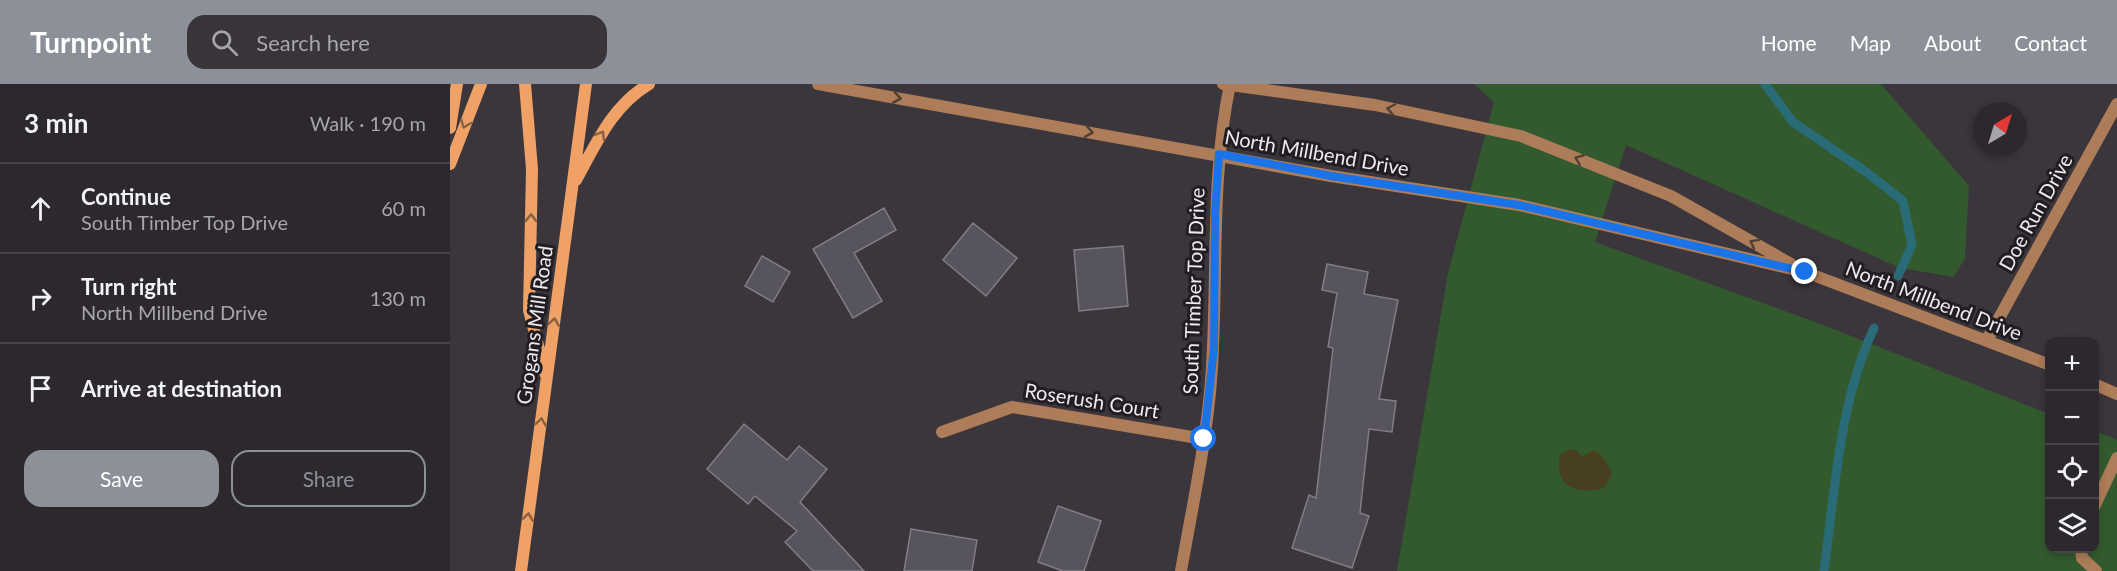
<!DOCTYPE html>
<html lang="en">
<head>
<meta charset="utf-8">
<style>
	body { margin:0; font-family:Lato,sans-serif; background:#383439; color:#f1f3f6 }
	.controls { position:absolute; right:18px; bottom:18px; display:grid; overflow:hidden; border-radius:12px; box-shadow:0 3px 9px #0003 }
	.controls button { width:54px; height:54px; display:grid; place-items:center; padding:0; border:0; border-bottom:2px solid #484449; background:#2c282d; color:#f1f3f6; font:30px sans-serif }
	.compass { position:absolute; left:1523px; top:18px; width:54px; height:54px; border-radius:50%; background:#2c282d; box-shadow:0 3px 9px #0003; rotate:38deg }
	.stop { position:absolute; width:18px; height:18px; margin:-14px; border:4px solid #1a73e8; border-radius:50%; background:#fff }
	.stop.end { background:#1a73e8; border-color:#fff; box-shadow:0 2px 6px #0008 }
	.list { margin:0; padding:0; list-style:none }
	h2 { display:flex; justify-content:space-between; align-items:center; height:78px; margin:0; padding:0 24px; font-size:26px }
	h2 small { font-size:20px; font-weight:400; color:#a6a6aa }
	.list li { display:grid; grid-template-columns:39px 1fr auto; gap:18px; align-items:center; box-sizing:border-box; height:90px; padding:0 24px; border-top:2px solid #484449 }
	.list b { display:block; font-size:22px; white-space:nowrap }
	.list p { margin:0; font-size:20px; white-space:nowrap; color:#a6a6aa }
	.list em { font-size:20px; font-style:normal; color:#a6a6aa }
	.actions { display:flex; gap:12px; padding:18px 24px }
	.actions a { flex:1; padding:14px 0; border:2px solid #8c9099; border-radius:18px; text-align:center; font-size:21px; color:#8c9099 }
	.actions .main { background:#8c9099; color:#fff }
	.icon { flex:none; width:33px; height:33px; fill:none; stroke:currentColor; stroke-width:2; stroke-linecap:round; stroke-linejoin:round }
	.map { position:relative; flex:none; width:1667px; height:487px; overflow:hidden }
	header { display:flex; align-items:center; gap:36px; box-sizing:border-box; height:84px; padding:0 30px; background:#8c9099; color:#fff }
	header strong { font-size:28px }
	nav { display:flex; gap:33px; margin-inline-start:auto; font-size:21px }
	.search { width:420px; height:54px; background:#383439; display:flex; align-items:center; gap:15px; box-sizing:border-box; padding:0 21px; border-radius:18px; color:#a6a6aa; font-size:22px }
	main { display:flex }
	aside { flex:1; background:#2c282d }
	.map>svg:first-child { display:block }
	.green { fill:#335a2f }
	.sand { fill:#483f1f }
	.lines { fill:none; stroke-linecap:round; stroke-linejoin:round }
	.stream { stroke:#296c78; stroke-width:9 }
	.building { fill:#57545d; stroke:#807d86; stroke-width:1.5 }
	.service { stroke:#ad7c58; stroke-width:12 }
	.minor { stroke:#ad7c58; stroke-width:12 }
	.tertiary { stroke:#ad7c58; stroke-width:12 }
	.secondary { stroke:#efa166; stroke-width:12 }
	.oneway { stroke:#523f34 }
	.oneway2 { stroke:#886044 }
	.route { stroke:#1a73e8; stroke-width:8 }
	.labels { text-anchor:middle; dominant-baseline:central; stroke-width:6; stroke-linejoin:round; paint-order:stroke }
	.street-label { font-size:20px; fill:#ede9ee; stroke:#211e21 }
</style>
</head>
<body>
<header>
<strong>Turnpoint</strong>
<div class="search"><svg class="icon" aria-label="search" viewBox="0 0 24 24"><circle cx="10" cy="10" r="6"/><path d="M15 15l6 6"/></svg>Search here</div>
<nav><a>Home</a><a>Map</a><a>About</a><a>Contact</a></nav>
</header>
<main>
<aside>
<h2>3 min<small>Walk · 190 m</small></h2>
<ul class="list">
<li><svg class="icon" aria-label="ahead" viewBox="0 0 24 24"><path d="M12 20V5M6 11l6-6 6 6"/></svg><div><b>Continue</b><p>South Timber Top Drive</p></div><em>60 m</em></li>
<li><svg class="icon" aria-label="right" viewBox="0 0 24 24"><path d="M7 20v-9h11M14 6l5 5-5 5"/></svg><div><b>Turn right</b><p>North Millbend Drive</p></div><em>130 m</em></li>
<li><svg class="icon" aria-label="arrive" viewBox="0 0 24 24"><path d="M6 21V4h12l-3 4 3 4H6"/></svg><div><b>Arrive at destination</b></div></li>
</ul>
<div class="actions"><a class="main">Save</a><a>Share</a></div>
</aside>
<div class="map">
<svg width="1667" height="487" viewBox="0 0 1667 487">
	<rect width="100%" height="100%" fill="#3b353c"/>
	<path class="green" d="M1024,0H1431L1519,102L1515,174L1504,193L1450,184L1176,61L1145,158L1376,242L1599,330L1600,464H1644L1645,347L1667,356V487H947L998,189L1044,18Z"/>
	<path class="sand" d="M1125,365L1132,373L1143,366C1153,371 1158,379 1162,390L1154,404C1127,411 1104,404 1110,371L1118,366Z"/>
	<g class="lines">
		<path class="stream" d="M1315,0L1343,38L1419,90L1453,117L1462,161L1448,192
			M1374,487C1385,406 1389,319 1424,244"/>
	</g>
	<path class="building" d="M434,124L446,146L404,169L432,217L403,234L363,165Z
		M523,139L567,174L536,212L493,176Z
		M673,162L678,222L629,227L624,166Z
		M312,172L340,188L323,218L295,202Z
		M877,180L918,188L914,210L948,216L929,315L946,317L942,348L919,345L910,429L919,432L902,484L842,464L859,411L866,414L883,264L878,263L887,209L872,206Z
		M294,340L337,376L349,362L377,385L350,418L414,487H363L335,458L347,447L305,412L298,420L257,385Z
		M608,422L651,437L634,487H613L588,478Z
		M461,445L527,456L522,487H454Z"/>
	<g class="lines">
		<path class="service" d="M1644,423L1667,374
			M1631,464L1632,474L1646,487"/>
		<path class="minor" d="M1537,256L1667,20
			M492,348L562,323L754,355
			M731,487C744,413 761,338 763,262C767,174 762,87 780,0"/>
		<path class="tertiary" d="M368,0L881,92L1069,121L1355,188L1600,281
			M773,0L925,21L1071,52L1221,112L1341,180
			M1644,300L1667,310"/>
		<path class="secondary" d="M75,0L82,85L79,226L95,289
			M0,44L7,0
			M0,80L31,0
			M126,96C146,60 162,22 199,0
			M71,487L136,0"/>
	</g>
	<defs><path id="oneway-chevron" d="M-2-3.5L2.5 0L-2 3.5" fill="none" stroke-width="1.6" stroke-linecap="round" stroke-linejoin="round" transform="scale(1.5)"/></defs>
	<g class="oneway">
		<use href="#oneway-chevron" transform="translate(447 14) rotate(10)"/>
		<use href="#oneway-chevron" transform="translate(941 25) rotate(-168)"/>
		<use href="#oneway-chevron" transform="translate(639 48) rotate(10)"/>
		<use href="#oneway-chevron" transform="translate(1129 75) rotate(-158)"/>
		<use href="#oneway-chevron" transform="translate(1304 159) rotate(-151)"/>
	</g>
	<g class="oneway2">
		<use href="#oneway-chevron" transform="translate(15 40) rotate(111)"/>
		<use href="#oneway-chevron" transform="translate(151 51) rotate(-60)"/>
		<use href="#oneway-chevron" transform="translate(81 134) rotate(-89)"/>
		<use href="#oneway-chevron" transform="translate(104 238) rotate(-82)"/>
		<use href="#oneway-chevron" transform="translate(91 338) rotate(-82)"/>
		<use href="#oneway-chevron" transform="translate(78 433) rotate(-82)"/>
	</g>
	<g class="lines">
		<path class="route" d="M754,355L764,264L765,131L769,70L881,92L1069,121L1355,188"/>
	</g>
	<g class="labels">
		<g class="street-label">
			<text transform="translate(867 68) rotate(10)">North Millbend Drive</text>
			<text transform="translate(1585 128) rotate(-61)">Doe Run Drive</text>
			<text transform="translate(743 207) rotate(-88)">South Timber Top Drive</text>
			<text transform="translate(1484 216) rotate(21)">North Millbend Drive</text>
			<text transform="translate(84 241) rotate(-82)">Grogans Mill Road</text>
			<text transform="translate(642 316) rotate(9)">Roserush Court</text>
		</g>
	</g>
</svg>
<div class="controls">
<button>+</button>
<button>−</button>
<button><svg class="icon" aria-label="locate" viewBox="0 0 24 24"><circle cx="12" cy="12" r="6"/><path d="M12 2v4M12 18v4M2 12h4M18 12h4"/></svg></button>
<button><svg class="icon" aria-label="layers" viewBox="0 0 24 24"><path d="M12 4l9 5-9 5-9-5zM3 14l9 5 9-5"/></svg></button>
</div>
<svg class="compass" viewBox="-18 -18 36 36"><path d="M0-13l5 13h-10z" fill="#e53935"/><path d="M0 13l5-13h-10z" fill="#a6a6aa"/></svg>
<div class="stop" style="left:754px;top:355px"></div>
<div class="stop end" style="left:1355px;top:188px"></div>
</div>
</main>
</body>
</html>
